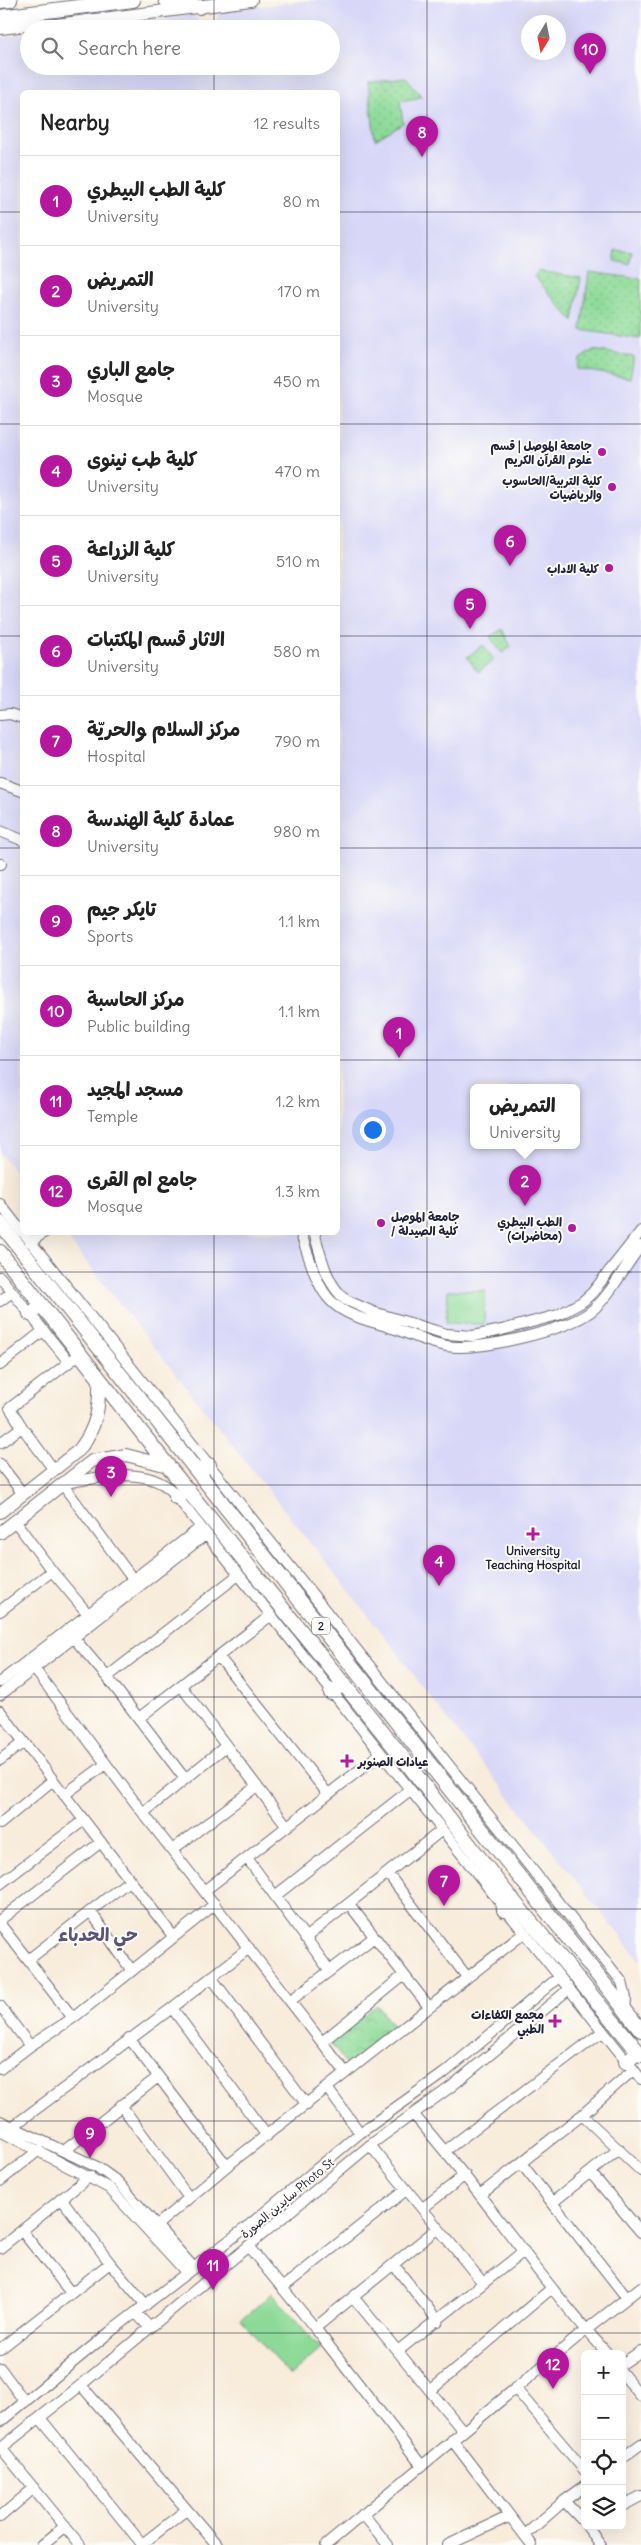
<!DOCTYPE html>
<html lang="en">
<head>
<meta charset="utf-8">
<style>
	body { margin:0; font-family:Delius,"Playpen Sans Arabic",sans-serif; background:#f2f2f2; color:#222 }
	.controls { position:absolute; right:15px; bottom:15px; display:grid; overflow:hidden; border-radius:8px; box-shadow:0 5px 20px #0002 }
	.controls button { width:45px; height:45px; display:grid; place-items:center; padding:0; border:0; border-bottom:1px solid #e0e0e0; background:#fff; color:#222; font:25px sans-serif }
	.compass { position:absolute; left:521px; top:15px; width:45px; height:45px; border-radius:50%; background:#fff; box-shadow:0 5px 20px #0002; rotate:190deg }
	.you { position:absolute; left:372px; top:1129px; width:18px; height:18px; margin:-12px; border:4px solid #fff; border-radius:50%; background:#1a73e8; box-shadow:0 0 0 8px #1a73e833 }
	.badge { display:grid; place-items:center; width:32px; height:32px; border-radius:50%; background:#b5179e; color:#fff; font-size:16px; font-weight:700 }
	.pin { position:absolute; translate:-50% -41px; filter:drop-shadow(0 1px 2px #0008) }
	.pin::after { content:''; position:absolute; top:26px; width:18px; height:15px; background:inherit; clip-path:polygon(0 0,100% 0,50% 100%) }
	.popup { position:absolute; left:470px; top:1084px; width:110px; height:65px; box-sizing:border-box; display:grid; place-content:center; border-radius:8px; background:#fff; filter:drop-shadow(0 1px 4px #0005); font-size:16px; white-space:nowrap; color:#767676 }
	.popup b { font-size:19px; color:#222 }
	.popup::after { content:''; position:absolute; left:50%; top:100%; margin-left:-10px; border:10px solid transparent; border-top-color:#fff }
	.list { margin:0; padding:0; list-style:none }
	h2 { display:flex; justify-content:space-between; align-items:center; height:65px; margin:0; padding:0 20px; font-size:21px }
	h2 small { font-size:16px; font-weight:400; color:#767676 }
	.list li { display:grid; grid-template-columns:32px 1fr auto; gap:15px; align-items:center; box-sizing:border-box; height:90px; padding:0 20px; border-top:1px solid #e0e0e0 }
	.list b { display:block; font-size:19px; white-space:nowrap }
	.list p { margin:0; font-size:16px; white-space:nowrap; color:#767676 }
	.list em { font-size:16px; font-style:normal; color:#767676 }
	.icon { flex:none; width:28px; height:28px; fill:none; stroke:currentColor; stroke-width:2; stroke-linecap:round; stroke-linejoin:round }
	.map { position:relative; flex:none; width:641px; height:2545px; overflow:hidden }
	.search { position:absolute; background:#fff; box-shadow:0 5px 20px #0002; left:20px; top:20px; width:320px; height:55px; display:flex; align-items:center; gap:12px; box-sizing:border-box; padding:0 18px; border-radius:28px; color:#767676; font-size:19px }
	.panel { position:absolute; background:#fff; box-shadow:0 5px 20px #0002; left:20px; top:90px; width:320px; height:1145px; border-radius:8px }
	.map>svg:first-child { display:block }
	.built { fill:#d8d7f8; fill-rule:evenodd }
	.grass { fill:url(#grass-dots); stroke:#587e6a }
	.park { fill:url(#park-crowns); stroke:#587e6a }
	.pitch { fill:#8dda98; stroke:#587e6a }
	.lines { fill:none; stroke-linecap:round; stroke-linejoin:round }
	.minor-casing { stroke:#6d6973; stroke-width:12 }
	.major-casing { stroke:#6d6973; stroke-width:14 }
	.highway-casing { stroke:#6d6973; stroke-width:16 }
	.minor { stroke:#fff; stroke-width:10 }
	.major { stroke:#fff; stroke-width:12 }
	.highway { stroke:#fff; stroke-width:14 }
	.grid { fill:none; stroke:#22223b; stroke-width:1; stroke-opacity:0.55 }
	.poi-dot { fill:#b5179e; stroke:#fdfcf7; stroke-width:2 }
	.labels { text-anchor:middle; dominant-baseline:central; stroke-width:4; stroke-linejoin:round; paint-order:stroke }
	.shield { fill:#fdfcf7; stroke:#646373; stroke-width:1 }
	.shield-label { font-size:11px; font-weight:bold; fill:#22223b }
	.poi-label { font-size:12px; font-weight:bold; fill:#22223b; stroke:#fdfcf7; text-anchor:end }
	.street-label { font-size:12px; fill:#22223b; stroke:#fdfcf7 }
	.district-label { font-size:18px; font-weight:bold; fill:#58547b; stroke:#fdfcf7 }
</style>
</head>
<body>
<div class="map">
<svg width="641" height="2545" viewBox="0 0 641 2545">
	<defs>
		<pattern id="grass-dots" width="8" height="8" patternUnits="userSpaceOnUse" patternTransform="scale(1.25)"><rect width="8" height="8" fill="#8dda98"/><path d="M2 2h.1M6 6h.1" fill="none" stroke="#79bb84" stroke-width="1.8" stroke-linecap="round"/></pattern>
		<pattern id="park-crowns" width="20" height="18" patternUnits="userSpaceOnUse" patternTransform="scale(1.25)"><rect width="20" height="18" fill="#8dda98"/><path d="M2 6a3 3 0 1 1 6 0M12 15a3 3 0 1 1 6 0" fill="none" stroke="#79bb84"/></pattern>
	</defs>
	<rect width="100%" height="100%" fill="#fdfcf7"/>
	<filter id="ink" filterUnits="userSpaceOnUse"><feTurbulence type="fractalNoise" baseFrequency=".02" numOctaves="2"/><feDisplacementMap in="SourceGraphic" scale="10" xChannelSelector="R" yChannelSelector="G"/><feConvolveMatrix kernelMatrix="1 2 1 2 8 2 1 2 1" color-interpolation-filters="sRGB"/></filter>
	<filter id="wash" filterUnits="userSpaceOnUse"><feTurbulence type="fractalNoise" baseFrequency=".0096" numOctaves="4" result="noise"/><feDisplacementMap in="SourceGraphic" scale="20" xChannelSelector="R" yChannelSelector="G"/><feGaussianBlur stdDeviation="1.12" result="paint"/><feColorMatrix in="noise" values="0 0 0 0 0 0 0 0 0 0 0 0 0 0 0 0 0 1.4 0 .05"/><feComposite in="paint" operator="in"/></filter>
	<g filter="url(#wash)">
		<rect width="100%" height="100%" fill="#f8ecdb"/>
		<path class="built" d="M312,0H641V1962L433,1701L388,1640L63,1233L338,1232V92H22V1181L0,1153V37L29,33V66H331V29H98L104,26L188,15L195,16L199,23L217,22L218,13L222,11ZM528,22H558V52H528ZM474,1087H576V1145H474Z"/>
		<path class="grass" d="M406,77L422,97L400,101L403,123L375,140L368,82Z
			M616,250L632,252L630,264L614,261Z
			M539,271L581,278L573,321L534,276Z
			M589,272L641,279L640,339L581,330Z
			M593,350L634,357L630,378L577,369L580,359Z
			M502,629L511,647L502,653L490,637Z
			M483,645L494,660L478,672L467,657Z"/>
		<path class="park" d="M377,2005L395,2029L347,2065L329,2041Z"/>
		<path class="pitch" d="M448,1290L485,1291L484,1324L446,1323Z
			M272,2293L321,2349L290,2376L241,2320Z"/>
	</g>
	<g filter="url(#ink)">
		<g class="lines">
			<g class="minor-casing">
				<path id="minor" d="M0,29L19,27
					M0,715L10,714L22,718
					M0,783L22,791
					M0,831L22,840
					M0,864H1
					M0,1204L22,1232
					M23,1232L622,1982L626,1998L625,2012
					M300,1232C309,1254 315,1285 331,1301C346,1316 367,1320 386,1326C407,1332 426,1343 447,1346C479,1351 564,1331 590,1312C612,1295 623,1267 641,1246
					M314,1232C321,1256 326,1284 346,1300L373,1312L446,1334L473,1336L502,1330L558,1315L582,1302L592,1293L641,1231
					M30,1242L45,1232
					M0,1277L69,1362
					M0,1301L12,1292
					M0,1365L43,1331
					M22,1427L54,1470
					M0,1443L22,1427L10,1408L81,1353
					M0,1464L23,1494
					M65,1483C98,1478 144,1465 172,1491L641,2079
					M63,1485L132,1578
					M15,1521L52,1571L88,1614
					M0,1611L52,1571
					M73,1637L107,1677L185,1779
					M219,1657L328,1794
					M33,1667L143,1813L346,2073
					M107,1677L237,1576
					M0,1682L200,1528
					M181,1686L287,1826
					M0,1695L205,1535
					M0,1711L173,1936
					M139,1718L270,1616
					M0,1760L24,1742
					M64,1795L106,1764
					M143,1813L226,1746
					M0,1824L53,1780
					M172,1850L257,1786
					M247,1858L330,1971
					M388,1874L467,1977
					M0,1884L84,1820
					M204,1891L380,1754
					M275,1896L410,1790
					M349,1904L429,2007
					M91,1912L132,1971
					M0,1920L101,1842
					M0,1924L73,2018
					M305,1938L442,1830
					M28,1960L130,1880
					M211,1977L307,2105
					M290,2001L373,1938
					M0,2006L30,2046
					M172,2008L267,2136
					M129,2038L227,2166
					M322,2042L403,1976
					M0,2069L30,2046L73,2018L215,1904
					M327,2088L360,2133
					M121,2105L189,2198
					M413,2114C482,2191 538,2278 608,2354
					M582,2115L641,2171
					M0,2121L97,2167L118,2182L194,2268
					M12,2127L172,2008L249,1948
					M0,2131L109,2188L187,2273
					M370,2145L483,2283
					M64,2151L158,2077
					M445,2151L602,2032
					M521,2163L627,2298
					M590,2172L641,2232
					M0,2181L39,2150
					M480,2195L582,2115L632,2071
					M61,2198L110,2263L146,2305
					M553,2202L619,2149
					M423,2208L465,2175
					M157,2225L227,2166L523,1934
					M22,2231L71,2293
					M248,2246L315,2328L422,2466
					M0,2248L90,2176
					M394,2265L438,2321
					M282,2288L406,2190
					M354,2298L463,2431
					M136,2313L150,2328
					M315,2328L438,2228
					M0,2349L110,2263
					M399,2350L524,2251
					M622,2364L641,2351
					M0,2368L25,2402
					M622,2373L641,2396
					M81,2385L217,2545
					M515,2388L585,2471
					M430,2391L552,2288
					M40,2418L142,2544
					M0,2422L110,2332L248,2226L360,2133L443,2074L559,1977
					M452,2440L532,2545
					M1,2448L80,2545
					M0,2449L81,2385L370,2145L452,2086L569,1989
					M622,2458L641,2444
					M564,2501L585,2523
					M622,2506L641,2496
					M363,2514L388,2545
					M0,2517L34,2488
					M587,2526L600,2545
					M525,2535L564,2501L585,2486
					M42,2545L65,2526
					M141,2545L186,2510
					M326,2545L586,2330L641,2287
					M448,2545L510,2516"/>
			</g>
			<g class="major-casing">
				<path id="major" d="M0,21L29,25H56L251,0
					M0,1512L79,1450C97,1427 100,1407 99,1378
					M0,1533L92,1461L126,1455L168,1466"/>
			</g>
			<g class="highway-casing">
				<path id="highway" d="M166,0L199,7
					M0,1L10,0
					M0,17L133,0
					M0,1223L641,2030
					M0,1252L168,1466L400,1754L502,1887L641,2055
					M30,1314L42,1305
					M198,1472L209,1465
					M176,1497L188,1489
					M331,1693L344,1683
					M502,1887L504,1910
					M626,2062L638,2052"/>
			</g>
			<use href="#minor" class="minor"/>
			<use href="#major" class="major"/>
			<use href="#highway" class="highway"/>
		</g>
	</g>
	<path class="grid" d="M214,0V29M427,0V2545M214,66V92M0,212H22M338,212H641M0,424H22M338,424H641M0,636H22M338,636H641M0,848H22M338,848H641M0,1060H22M338,1060H641M214,1232V2545M0,1272H641M0,1485H641M0,1697H641M0,1909H641M0,2121H641M0,2333H641"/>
	<g class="poi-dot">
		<circle cx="602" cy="452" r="5"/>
		<circle cx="612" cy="487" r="5"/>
		<circle cx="609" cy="568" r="5"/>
		<circle cx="381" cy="1223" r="5"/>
		<circle cx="572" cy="1228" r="5"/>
		<path d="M530.5 1526.5h5v5h5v5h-5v5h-5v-5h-5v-5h5z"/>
		<path d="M344.5 1753.5h5v5h5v5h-5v5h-5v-5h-5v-5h5z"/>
		<path d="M552.5 2013.5h5v5h5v5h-5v5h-5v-5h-5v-5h5z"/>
	</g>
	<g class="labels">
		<rect class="shield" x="312" y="1617.5" width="18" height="17" rx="4"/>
		<g class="shield-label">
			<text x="321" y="1626">2</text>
		</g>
		<g class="poi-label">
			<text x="592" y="445">جامعة الموصل | قسم<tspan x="592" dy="14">علوم القرآن الكريم</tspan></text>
			<text x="602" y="480">كلية التربية/الحاسوب<tspan x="602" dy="14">والرياضيات</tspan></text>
			<text x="599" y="568">كلية الاداب</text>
			<text x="391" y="1216" text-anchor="start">جامعة الموصل<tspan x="391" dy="14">/ كلية الصيدلة</tspan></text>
			<text x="562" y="1221">الطب البيطري<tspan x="562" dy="14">(محاضرات)</tspan></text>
			<text x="533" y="1550" text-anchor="middle">University<tspan x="533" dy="14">Teaching Hospital</tspan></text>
			<text x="358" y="1761" text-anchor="start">عيادات الصنوبر</text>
			<text x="544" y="2014">مجمع الكفاءات<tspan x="544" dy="14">الطبي</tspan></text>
		</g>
		<g class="street-label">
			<text transform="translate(287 2198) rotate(-40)">سايدين الصورة Photo St</text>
		</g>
		<g class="district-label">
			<text x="98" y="1934">حي الحدباء</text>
		</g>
	</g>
</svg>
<div class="controls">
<button>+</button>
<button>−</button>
<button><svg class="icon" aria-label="locate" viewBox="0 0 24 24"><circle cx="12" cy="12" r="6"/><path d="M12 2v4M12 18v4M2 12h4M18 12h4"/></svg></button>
<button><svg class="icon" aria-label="layers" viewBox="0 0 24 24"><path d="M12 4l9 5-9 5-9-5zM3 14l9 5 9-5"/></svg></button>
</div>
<svg class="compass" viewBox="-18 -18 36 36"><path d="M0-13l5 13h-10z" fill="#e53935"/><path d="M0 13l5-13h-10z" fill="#767676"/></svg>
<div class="you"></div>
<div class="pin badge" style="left:399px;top:1058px">1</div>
<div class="pin badge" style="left:525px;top:1206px">2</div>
<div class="popup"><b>التمريض</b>University</div>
<div class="pin badge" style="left:111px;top:1497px">3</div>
<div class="pin badge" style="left:439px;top:1586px">4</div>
<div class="pin badge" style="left:470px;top:629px">5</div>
<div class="pin badge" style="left:510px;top:566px">6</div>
<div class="pin badge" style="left:444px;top:1906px">7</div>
<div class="pin badge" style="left:422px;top:157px">8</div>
<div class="pin badge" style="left:90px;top:2158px">9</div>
<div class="pin badge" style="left:590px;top:74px">10</div>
<div class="pin badge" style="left:213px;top:2290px">11</div>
<div class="pin badge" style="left:553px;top:2389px">12</div>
<div class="search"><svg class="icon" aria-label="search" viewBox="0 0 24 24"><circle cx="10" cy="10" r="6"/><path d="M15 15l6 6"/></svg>Search here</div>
<section class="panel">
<h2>Nearby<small>12 results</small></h2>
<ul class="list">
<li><span class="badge">1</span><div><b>كلية الطب البيطري</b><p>University</p></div><em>80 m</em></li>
<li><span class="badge">2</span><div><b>التمريض</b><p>University</p></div><em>170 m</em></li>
<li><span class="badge">3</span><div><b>جامع الباري</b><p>Mosque</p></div><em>450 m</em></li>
<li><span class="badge">4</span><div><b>كلية طب نينوى</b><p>University</p></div><em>470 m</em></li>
<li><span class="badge">5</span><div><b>كلية الزراعة</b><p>University</p></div><em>510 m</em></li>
<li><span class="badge">6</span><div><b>الاثار قسم المكتبات</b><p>University</p></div><em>580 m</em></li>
<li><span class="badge">7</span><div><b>مركز السلام والحريّة</b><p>Hospital</p></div><em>790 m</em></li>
<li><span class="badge">8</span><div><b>عمادة كلية الهندسة</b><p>University</p></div><em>980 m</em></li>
<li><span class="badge">9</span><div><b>تايكر جيم</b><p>Sports</p></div><em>1.1 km</em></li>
<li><span class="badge">10</span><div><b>مركز الحاسبة</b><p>Public building</p></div><em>1.1 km</em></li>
<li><span class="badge">11</span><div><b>مسجد المجيد</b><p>Temple</p></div><em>1.2 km</em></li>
<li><span class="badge">12</span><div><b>جامع ام القرى</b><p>Mosque</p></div><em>1.3 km</em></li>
</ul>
</section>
</div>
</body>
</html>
